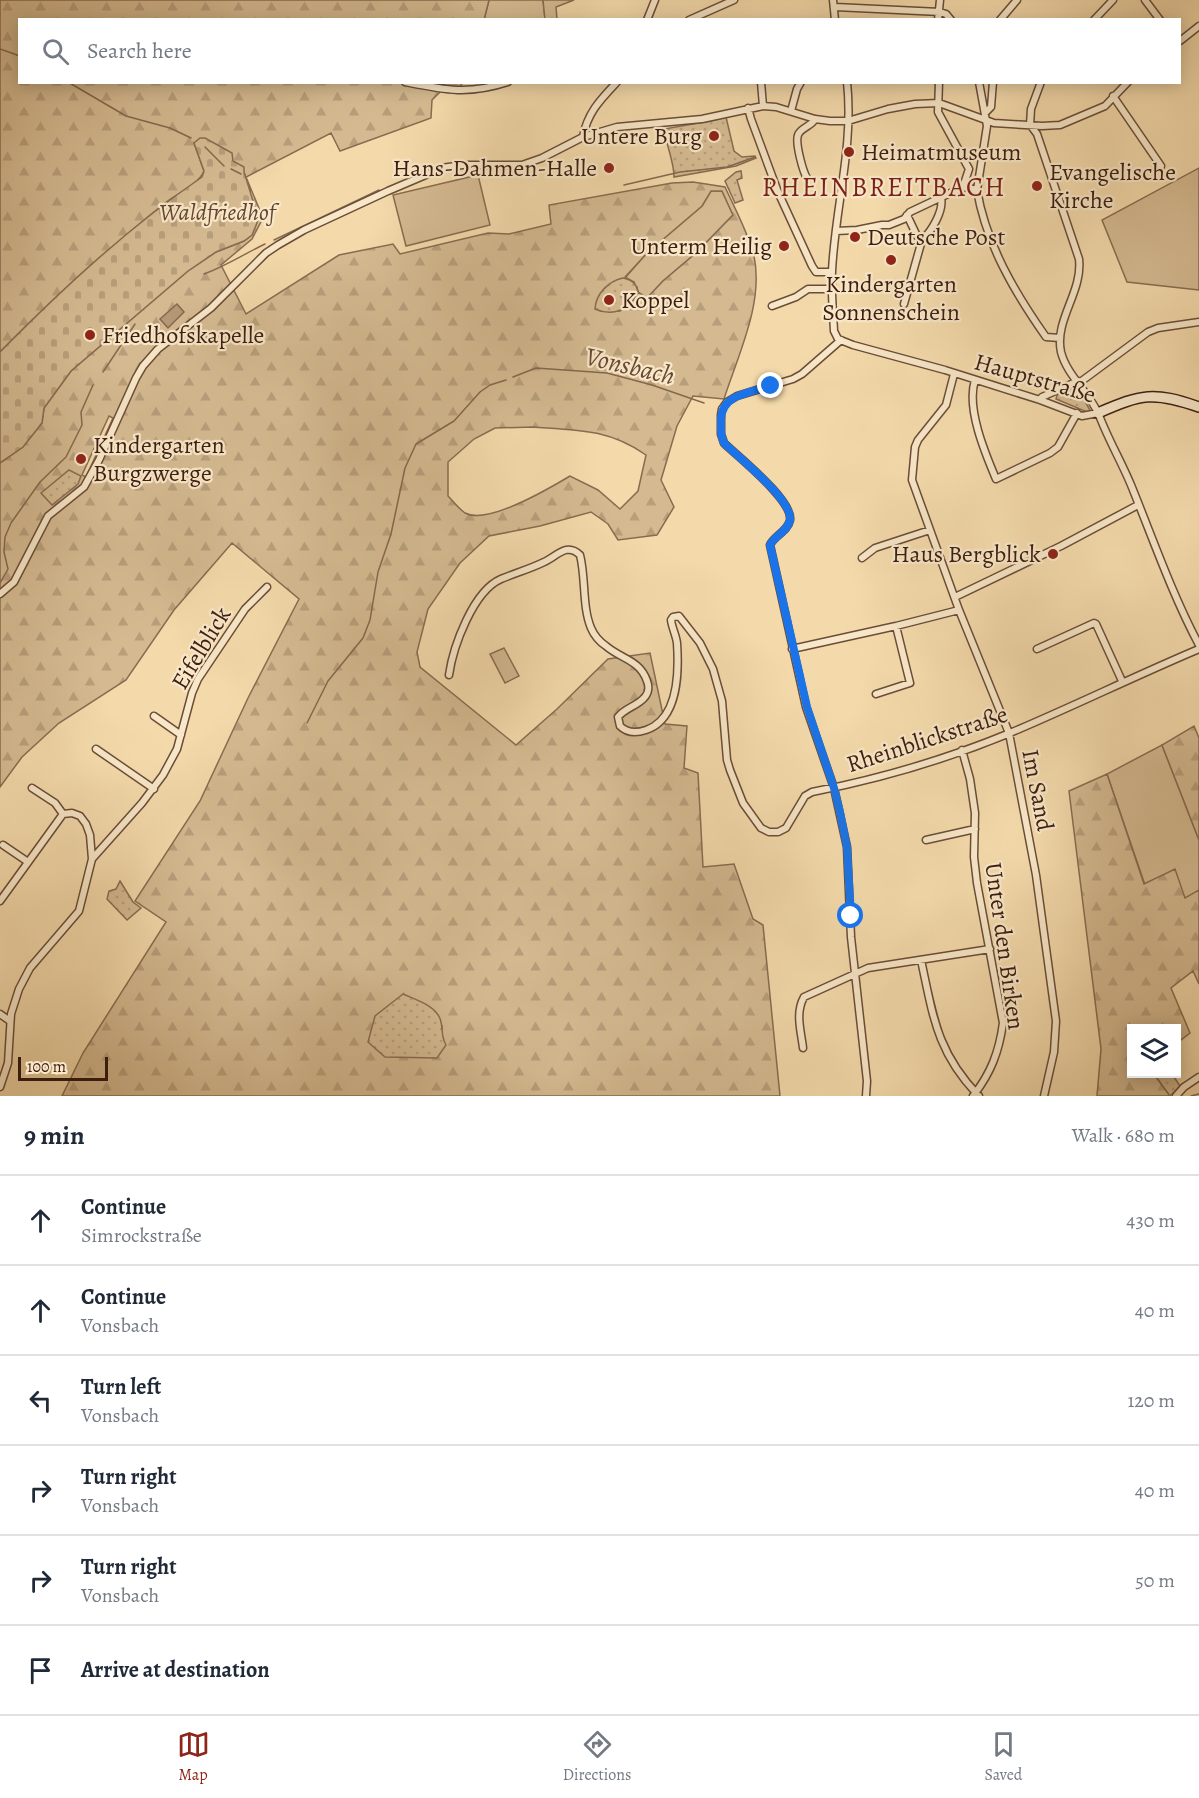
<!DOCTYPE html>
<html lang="en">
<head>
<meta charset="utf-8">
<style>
	body { margin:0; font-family:Alegreya,serif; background:#f2f2f3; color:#1f2937 }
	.controls { position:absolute; right:18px; bottom:18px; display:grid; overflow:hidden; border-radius:0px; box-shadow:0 3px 15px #0003 }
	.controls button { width:54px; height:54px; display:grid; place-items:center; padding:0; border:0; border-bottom:2px solid #e0e1e3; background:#fff; color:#1f2937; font:30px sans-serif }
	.scale { position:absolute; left:18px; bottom:15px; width:90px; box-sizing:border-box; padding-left:6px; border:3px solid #3c1e11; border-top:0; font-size:16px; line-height:21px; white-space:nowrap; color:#3c1e11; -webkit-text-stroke:4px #f8e7c8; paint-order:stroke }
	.stop { position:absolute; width:18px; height:18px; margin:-14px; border:4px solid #1a73e8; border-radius:50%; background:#fff }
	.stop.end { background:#1a73e8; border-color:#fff; box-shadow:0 2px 6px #0008 }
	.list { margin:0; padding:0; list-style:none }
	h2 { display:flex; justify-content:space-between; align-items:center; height:78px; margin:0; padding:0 24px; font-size:26px }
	h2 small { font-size:20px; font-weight:400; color:#747a83 }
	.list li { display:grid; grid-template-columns:39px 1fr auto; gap:18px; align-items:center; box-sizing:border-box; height:90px; padding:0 24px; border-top:2px solid #e0e1e3 }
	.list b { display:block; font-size:22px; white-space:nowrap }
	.list p { margin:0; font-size:20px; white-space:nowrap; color:#747a83 }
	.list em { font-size:20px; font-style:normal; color:#747a83 }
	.icon { flex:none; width:33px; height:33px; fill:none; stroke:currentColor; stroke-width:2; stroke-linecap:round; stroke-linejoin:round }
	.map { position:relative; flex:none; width:1199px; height:1096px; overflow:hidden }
	.search { position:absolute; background:#fff; box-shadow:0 3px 15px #0003; left:18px; right:18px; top:18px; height:66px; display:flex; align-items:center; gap:15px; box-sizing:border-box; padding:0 21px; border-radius:0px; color:#747a83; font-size:22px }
	.sheet { height:618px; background:#fff }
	nav { display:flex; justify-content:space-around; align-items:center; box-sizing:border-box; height:84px; border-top:2px solid #e0e1e3; background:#fff; font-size:16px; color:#747a83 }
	nav a { display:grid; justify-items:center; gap:3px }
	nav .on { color:#8f2418 }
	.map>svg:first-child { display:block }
	.grass { fill:#d5ba91; stroke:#886c51; stroke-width:1.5 }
	.forest { fill:url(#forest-firs); stroke:#886c51; stroke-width:1.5; fill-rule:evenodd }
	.cemetery { fill:url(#cemetery-stones); stroke:#886c51; stroke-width:1.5 }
	.park { fill:url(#park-dots); stroke:#886c51; stroke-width:1.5 }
	.water { fill:#b59a77; stroke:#85684e; stroke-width:1.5 }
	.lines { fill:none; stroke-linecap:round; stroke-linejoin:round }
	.stream { stroke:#85684e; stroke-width:1.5 }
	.street-casing { stroke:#6a4d38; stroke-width:9 }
	.secondary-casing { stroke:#3c1e11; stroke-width:12 }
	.street { stroke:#f8e7c8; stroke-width:6 }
	.secondary { stroke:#f8e7c8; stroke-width:9 }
	.route { stroke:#1a73e8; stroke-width:8 }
	.poi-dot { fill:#8f2418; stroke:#f8e7c8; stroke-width:2 }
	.labels { text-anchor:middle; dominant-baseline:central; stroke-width:4.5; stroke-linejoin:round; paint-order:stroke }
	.poi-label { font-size:24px; fill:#3c1e11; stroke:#f8e7c8; text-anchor:start }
	.park-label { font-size:24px; font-style:italic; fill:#624531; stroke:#f8e7c8 }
	.street-label { font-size:24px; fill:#3c1e11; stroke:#f8e7c8 }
	.water-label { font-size:26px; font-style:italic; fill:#664935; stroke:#f8e7c8 }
	.quarter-label { font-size:27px; letter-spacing:1.5px; fill:#7a1f14; stroke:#f8e7c8 }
</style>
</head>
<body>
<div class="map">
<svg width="1199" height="1096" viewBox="0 0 1199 1096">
	<defs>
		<pattern id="forest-firs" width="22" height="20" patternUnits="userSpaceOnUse" patternTransform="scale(1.5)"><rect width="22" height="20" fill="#d5ba91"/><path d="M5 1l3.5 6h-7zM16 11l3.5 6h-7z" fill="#b89f7c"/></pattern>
		<pattern id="cemetery-stones" width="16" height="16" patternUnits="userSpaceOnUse" patternTransform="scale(1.5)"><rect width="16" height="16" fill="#d5ba91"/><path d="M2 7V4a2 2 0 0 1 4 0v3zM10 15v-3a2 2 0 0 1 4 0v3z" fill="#b89f7c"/></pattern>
		<pattern id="park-dots" width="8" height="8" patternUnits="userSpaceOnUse" patternTransform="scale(1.5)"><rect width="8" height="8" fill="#d5ba91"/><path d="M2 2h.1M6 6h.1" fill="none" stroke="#b89f7c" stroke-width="1.8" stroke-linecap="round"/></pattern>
	</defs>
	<rect width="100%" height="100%" fill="#f4daab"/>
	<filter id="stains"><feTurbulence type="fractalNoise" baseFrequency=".00333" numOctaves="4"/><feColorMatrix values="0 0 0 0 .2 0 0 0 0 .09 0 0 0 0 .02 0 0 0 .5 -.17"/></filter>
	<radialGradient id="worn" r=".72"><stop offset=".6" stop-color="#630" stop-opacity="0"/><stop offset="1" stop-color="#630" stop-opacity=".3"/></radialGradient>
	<path class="grass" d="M489,0H543L545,19L484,20Z
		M1199,168V290L1127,282L1102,220Z
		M478,175L490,225L406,246L393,195Z
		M711,191H722L733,215L696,253L663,281L647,298L638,292L637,287L625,278L647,253L702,206Z
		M504,648L519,676L505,683L490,654Z
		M1162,745L1199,840V890L1186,899L1145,885L1107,774Z"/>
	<path class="forest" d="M0,0H489L484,20H20V82L462,83L460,88L443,89L432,100L431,118L340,151L331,133L246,177L263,218L252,239L221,265L246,314L339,255L393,244L400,254L488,233L509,234L551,224L549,205L672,183L693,182L725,187C735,209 748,232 754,256C764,303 738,355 724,399L693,396L677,426L661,480L674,507L657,535L618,540L608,524L591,512L540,526L489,536L460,563L428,609L417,652L420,667L516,745L557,709L608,659L650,653L665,724L687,726L684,768L698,773L703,867L734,864L753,919L763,925L780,1096H62L83,1053L166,922L135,901L200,801L248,698L299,599L232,543L174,610L126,680L59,723L22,757L0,787V463L23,447L42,423L44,408L71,371L188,271L216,252L244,241L252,235L250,191L244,172L194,143L204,171C199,184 177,194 165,203C107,249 53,299 0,352ZM711,191H722L733,215L696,253L663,281L647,298L638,292L634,282L625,277L647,253L702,206ZM634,282L638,292L620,311H601ZM109,416L113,418L86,477L82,475ZM533,427C577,430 609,429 646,455L638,491L620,509L598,490L570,476C550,488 487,525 465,513C459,509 453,501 448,496V462L474,439L495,428ZM375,1016L442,1026V1037Z
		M543,0H574L556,7L557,19L545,20Z
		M1194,726L1199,738V840L1162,745Z
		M1107,774L1144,884L1175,869L1185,898L1199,890V984L1193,971L1171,988L1190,1033L1177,1043L1176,1028H1132V1074H1154L1170,1096H1097L1101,1049L1069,791Z"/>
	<path class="cemetery" d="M200,138H205L232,153L233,161L244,167V172L257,214V223L252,235L244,241L216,252L188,271L71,371L44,408L42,423L23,447L0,463V352C63,288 128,228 202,177L204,171L194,143Z"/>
	<path class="park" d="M726,117L734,151L742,157L755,156L756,158L736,166L674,177C674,161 666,145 664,129L710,121Z
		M741,171L742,178L737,180L743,200L735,203L725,181L736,172Z
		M623,278C632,280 636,283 638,292C630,310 613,317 595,309C596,293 609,281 623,278Z
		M1076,386L1090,410L1087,412L1056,399L1057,395Z
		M69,470L81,476L78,484L52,505L41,493Z
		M120,881L133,902L141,908L127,920L107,899L109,891L116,889Z
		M403,994C416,1000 438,1006 441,1022C443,1031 441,1036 446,1045L437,1058L385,1057L368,1042L375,1016Z
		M1154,1074H1172L1180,1086L1170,1096Z"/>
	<path class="water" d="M177,304L184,312L168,328L160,319Z"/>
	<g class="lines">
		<path class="stream" d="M0,49L20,56
			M68,82L126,116L170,128L191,138
			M205,147L224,166
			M231,169L241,174
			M624,185L680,172L727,167L755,157
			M274,240L379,190
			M204,274C226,266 244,254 265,244
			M103,372L135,324
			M513,377L536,368L607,373L652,385L704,403
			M0,583L8,569L4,552L5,537L11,523L40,482L66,457L82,425L81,412L93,385
			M307,723L328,681L363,638L370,620L378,572L391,534L405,468L416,444L454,421L480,392L490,385L506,380
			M1191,1096L1199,1094"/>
		<g class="street-casing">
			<path id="street" d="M833,0L835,20
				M1145,0L1160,20
				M835,7L940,12L946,14L951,20
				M647,20L655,0
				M689,20L734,0
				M938,20L940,0
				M1000,20L1017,0
				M1094,20L1113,0
				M1180,41L1199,26
				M405,82C445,90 468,95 508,82
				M761,82L763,106
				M847,82C854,146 835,208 832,271C831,291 833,311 834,331L838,339L853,345L945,370L1040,400L1082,416L1098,413
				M939,82L938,112L969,169L963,187
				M979,82L987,126L977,190C986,244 1015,293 1046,337L1060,338
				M1113,96L1161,166
				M748,108L751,119L778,192L812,266L816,272H832
				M791,111L797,89L801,82
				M985,113L991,107L993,82
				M1030,125L1031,109L1041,82
				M1031,126L1037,134L1079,259C1083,292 1054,320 1061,352C1067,376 1090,393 1099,415C1108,439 1121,461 1131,485C1153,539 1172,594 1199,645
				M583,137C587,113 601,99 617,82
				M807,178C803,172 795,143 798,135C800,128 812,126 815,119
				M907,215L917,236L922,240
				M836,231L857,230L882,225H889L904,219L910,212L963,187L977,190
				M904,304L922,240C931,232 944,211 941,198
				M772,306L796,297L808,289H832
				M841,340L802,374L793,379L737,396L727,402L722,409L721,415V434L724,443C738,457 793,500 790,520C788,531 774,536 770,545L806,707L834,788L847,847L851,937L867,1081L866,1096
				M954,374L946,405L918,440L915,447L912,480L959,610L1009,733L1036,875L1056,1021L1054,1052L1044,1096
				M975,380C966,408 985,453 996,479L1050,453L1058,447L1077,413
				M1079,383L1148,332L1158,328L1199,322
				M1040,400L1042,397L1078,381
				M862,558L875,548L930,530
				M0,594L14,582L48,516L84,487L99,460L136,378L143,366L158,349L211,308L266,253L278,245L304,230L388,191L442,168L462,165H522L542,158L583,137L617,127L702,119L763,106L776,107L815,119L830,121H848L888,109L915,104L939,103L994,123L1042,126L1060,125L1105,106L1128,82
				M955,597L1061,546L1138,505
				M792,649L896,626L959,610
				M1037,649L1094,623L1096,624L1122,681
				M449,675C453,647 473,591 501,579C515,573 530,569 544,562C557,556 567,542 580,555C586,579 582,606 591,628C594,635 600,642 606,646C621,659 640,660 647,681C649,686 649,693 644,698C637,706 625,708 618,717L620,726C627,733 637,733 646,730C679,719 679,672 677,643C676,635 672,628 671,620L673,617L679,616L700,643L713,669L722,701L727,760L730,770L743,803L761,828L769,832H778L786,828L805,796L812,792C879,779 947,759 1010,733C1074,706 1135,676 1199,649
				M876,694L910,683L896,626
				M154,716L181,735
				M96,749L154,789
				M962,750L970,779L975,813L974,857L977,883L1003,1023C999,1052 991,1073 973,1096
				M32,788L55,803L63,814
				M926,840L975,829
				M3,845L28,862
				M92,859L142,803L163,775L177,749L192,693L198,679L245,609L267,587
				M0,901L63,814L72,813L80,816L86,824L90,835L92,859L79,911L30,968L19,989L11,1014L8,1063L0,1087
				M921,960C933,1016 937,1053 979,1096
				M0,1014L10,1021
				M803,1048C801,1031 795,1013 804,997L868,968L990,949
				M1176,1096L1184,1087L1199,1077"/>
		</g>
		<g class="secondary-casing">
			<path id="secondary" d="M1098,413C1142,394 1153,391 1199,407"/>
		</g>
		<use href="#street" class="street"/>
		<use href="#secondary" class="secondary"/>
	</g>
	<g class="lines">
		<path class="route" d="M771,386C752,392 721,394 721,420C721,429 720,435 724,443C738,457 793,500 790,520C788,531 774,536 770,545L807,707L834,788L840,812L847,847L851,916"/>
	</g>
	<g class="poi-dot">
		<circle cx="714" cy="136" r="6"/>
		<circle cx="849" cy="152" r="6"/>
		<circle cx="609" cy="168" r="6"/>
		<circle cx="1037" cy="186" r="6"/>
		<circle cx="855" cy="237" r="6"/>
		<circle cx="784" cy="246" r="6"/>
		<circle cx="891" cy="260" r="6"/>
		<circle cx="609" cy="300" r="6"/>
		<circle cx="90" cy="335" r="6"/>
		<circle cx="81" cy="459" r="6"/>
		<circle cx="1053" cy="554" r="6"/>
	</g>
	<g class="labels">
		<g class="poi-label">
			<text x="702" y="136" text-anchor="end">Untere Burg</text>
			<text x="861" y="152">Heimatmuseum</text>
			<text x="597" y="168" text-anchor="end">Hans-Dahmen-Halle</text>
			<text x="1049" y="172">Evangelische<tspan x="1049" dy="28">Kirche</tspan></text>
			<text x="867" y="237">Deutsche Post</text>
			<text x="772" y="246" text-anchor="end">Unterm Heilig</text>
			<text x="891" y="284" text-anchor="middle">Kindergarten<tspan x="891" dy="28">Sonnenschein</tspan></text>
			<text x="621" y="300">Koppel</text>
			<text x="102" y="335">Friedhofskapelle</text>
			<text x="93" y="445">Kindergarten<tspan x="93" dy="28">Burgzwerge</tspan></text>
			<text x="1041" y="554" text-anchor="end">Haus Bergblick</text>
		</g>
		<g class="park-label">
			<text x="217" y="212">Waldfriedhof</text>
		</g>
		<g class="street-label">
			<text transform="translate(1035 378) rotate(16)">Hauptstraße</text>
			<text transform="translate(201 648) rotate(-59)">Eifelblick</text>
			<text transform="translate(927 739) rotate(-18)">Rheinblickstraße</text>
			<text transform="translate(1038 790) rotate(79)">Im Sand</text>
			<text transform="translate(1005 946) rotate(82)">Unter den Birken</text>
		</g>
		<g class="water-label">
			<text transform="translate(630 366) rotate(13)">Vonsbach</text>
		</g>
		<g class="quarter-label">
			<text x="884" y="187">RHEINBREITBACH</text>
		</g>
	</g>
	<rect width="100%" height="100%" filter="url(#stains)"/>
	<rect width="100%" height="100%" fill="url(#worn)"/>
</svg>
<div class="controls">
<button><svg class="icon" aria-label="layers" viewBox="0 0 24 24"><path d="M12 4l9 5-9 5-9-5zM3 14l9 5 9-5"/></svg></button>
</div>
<div class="scale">100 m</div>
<div class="stop" style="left:851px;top:916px"></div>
<div class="stop end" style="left:771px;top:386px"></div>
<div class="search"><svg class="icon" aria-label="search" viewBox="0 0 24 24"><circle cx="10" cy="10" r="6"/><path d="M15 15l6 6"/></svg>Search here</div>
</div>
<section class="sheet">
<h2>9 min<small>Walk · 680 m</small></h2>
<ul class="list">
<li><svg class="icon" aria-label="ahead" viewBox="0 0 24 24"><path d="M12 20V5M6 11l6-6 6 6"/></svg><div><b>Continue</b><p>Simrockstraße</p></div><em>430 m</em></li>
<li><svg class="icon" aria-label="ahead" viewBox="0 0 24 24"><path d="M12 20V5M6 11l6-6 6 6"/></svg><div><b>Continue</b><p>Vonsbach</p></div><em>40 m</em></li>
<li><svg class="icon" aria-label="left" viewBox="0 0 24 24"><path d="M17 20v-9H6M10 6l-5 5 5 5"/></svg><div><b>Turn left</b><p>Vonsbach</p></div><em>120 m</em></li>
<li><svg class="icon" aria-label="right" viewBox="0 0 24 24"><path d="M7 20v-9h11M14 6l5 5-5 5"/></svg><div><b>Turn right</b><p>Vonsbach</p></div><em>40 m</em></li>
<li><svg class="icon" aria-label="right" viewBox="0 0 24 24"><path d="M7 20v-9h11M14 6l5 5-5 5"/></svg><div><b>Turn right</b><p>Vonsbach</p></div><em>50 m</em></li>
<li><svg class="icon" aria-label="arrive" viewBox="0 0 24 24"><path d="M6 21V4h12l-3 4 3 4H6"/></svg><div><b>Arrive at destination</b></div></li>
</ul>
</section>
<nav>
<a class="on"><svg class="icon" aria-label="map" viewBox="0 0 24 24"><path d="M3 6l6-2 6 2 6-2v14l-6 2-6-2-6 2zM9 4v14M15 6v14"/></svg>Map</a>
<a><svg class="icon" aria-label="directions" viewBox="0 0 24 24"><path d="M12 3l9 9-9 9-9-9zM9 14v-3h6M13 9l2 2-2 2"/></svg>Directions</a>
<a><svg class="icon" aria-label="saved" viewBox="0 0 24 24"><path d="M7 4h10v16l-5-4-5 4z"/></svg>Saved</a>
</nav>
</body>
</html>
